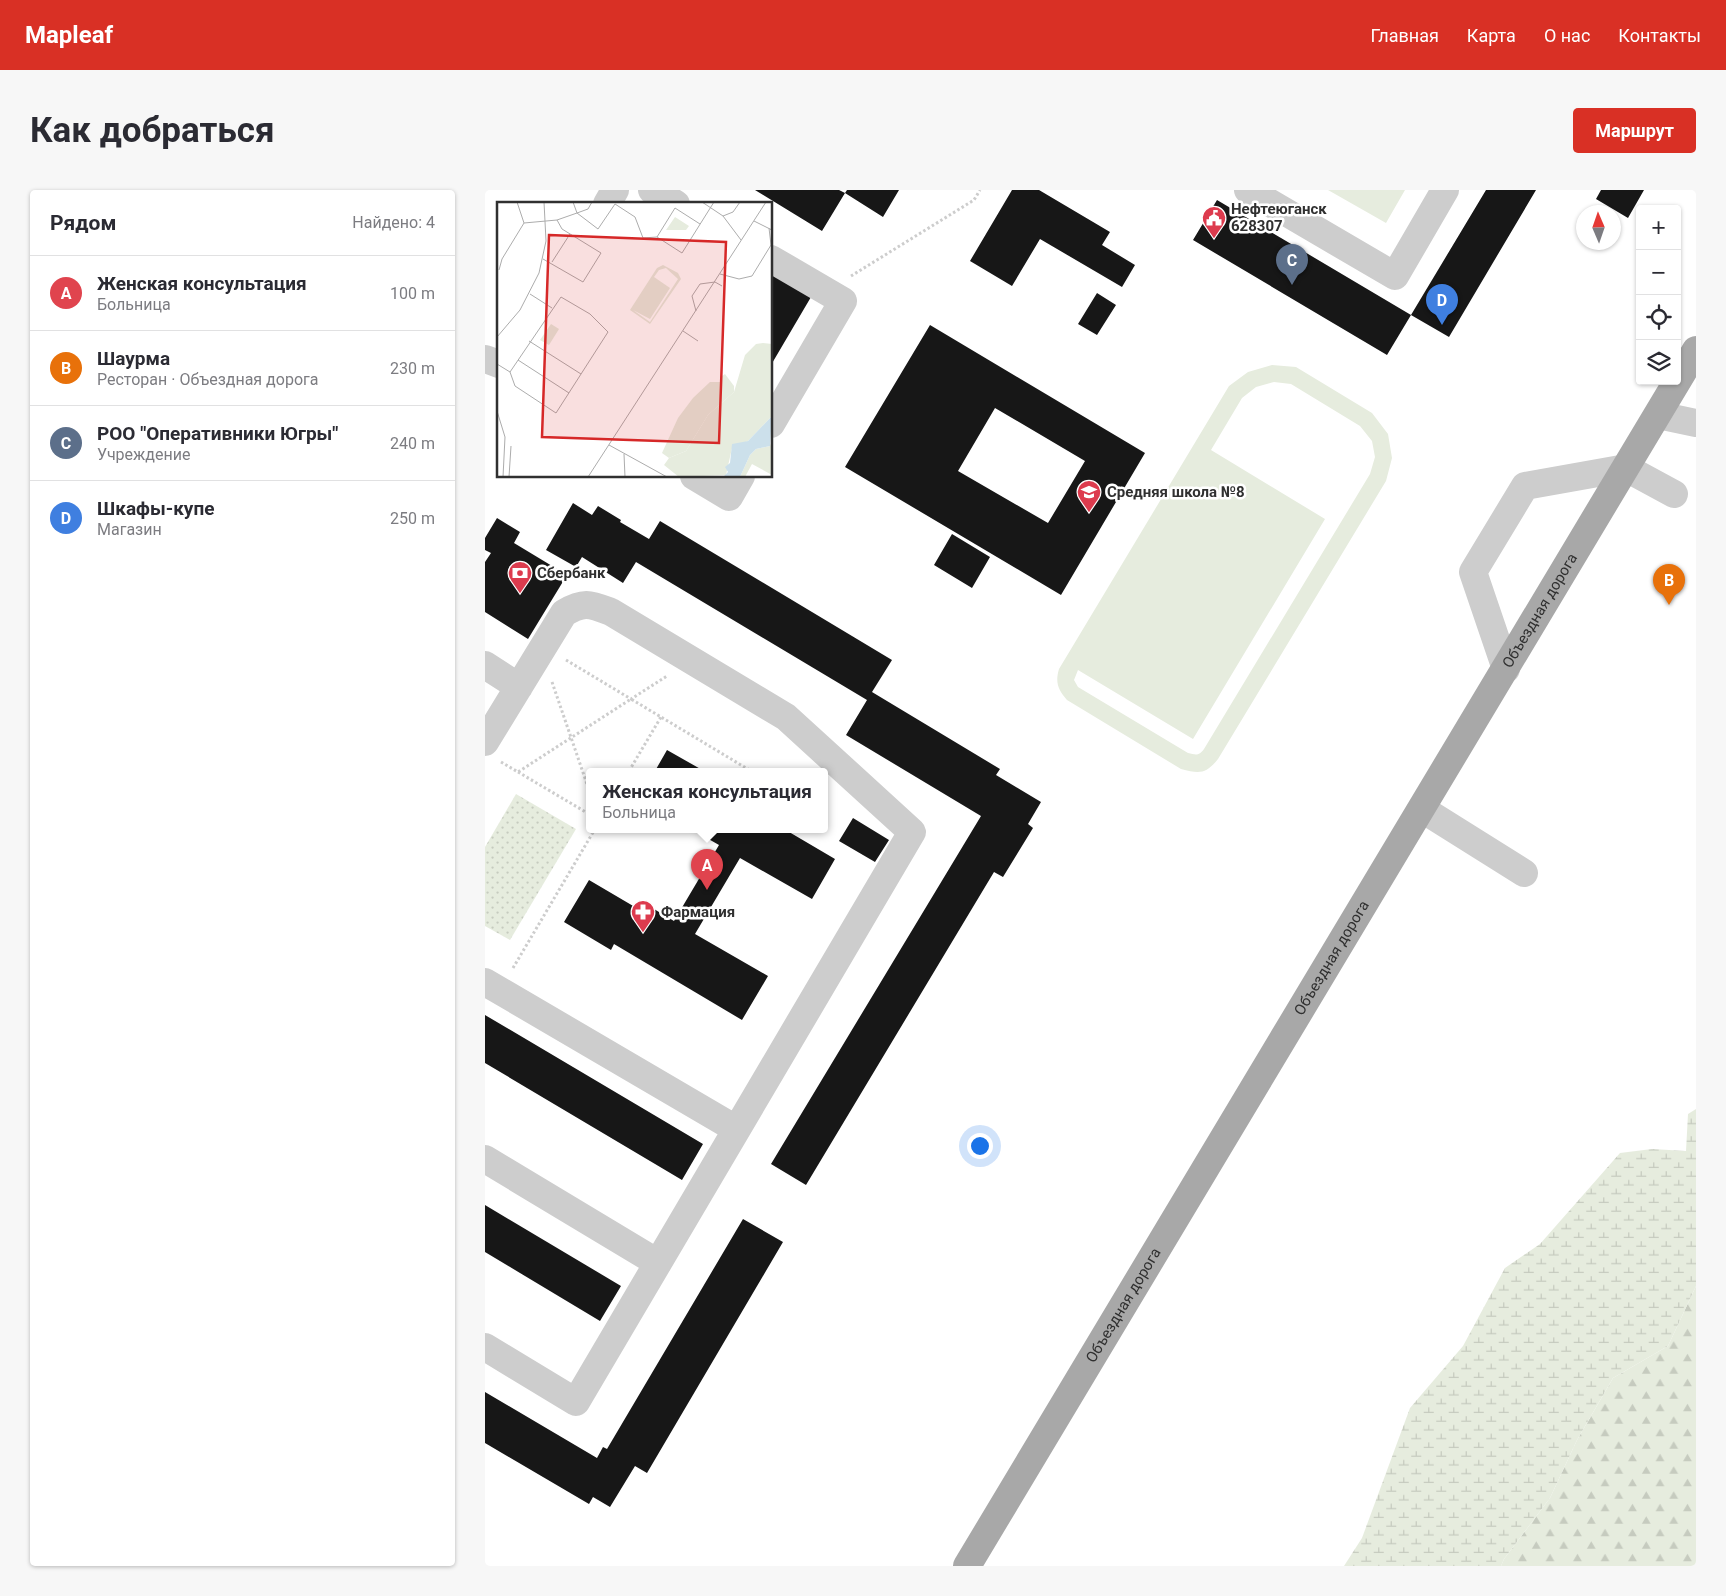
<!DOCTYPE html>
<html lang="ru">
<head>
<meta charset="utf-8">
<style>
	body { margin:0; font-family:Roboto,sans-serif; background:#f7f7f7; color:#2b2b33 }
	.controls { position:absolute; right:15px; top:15px; display:grid; overflow:hidden; border-radius:5px; box-shadow:0 1px 4px #0004 }
	.controls button { width:45px; height:45px; display:grid; place-items:center; padding:0; border:0; border-bottom:1px solid #e1e1e2; background:#fff; color:#2b2b33; font:25px sans-serif }
	.compass { position:absolute; left:1091px; top:15px; width:45px; height:45px; border-radius:50%; background:#fff; box-shadow:0 1px 4px #0004; rotate:358deg }
	.you { position:absolute; left:494px; top:955px; width:18px; height:18px; margin:-12px; border:4px solid #fff; border-radius:50%; background:#1a73e8; box-shadow:0 0 0 8px #1a73e833 }
	.badge { display:grid; place-items:center; width:32px; height:32px; border-radius:50%; background:#d93025; color:#fff; font-size:16px; font-weight:700 }
	.pin { position:absolute; translate:-50% -41px; filter:drop-shadow(0 1px 2px #0008) }
	.pin::after { content:''; position:absolute; top:26px; width:18px; height:15px; background:inherit; clip-path:polygon(0 0,100% 0,50% 100%) }
	.popup { position:absolute; left:101px; top:578px; width:242px; height:65px; box-sizing:border-box; display:grid; place-content:center; border-radius:5px; background:#fff; filter:drop-shadow(0 1px 4px #0005); font-size:16px; white-space:nowrap; color:#7c7c81 }
	.popup b { font-size:19px; color:#2b2b33 }
	.popup::after { content:''; position:absolute; left:50%; top:100%; margin-left:-10px; border:10px solid transparent; border-top-color:#fff }
	.list { margin:0; padding:0; list-style:none }
	h2 { display:flex; justify-content:space-between; align-items:center; height:65px; margin:0; padding:0 20px; font-size:21px }
	h2 small { font-size:16px; font-weight:400; color:#7c7c81 }
	.list li { display:grid; grid-template-columns:32px 1fr auto; gap:15px; align-items:center; box-sizing:border-box; height:75px; padding:0 20px; border-top:1px solid #e1e1e2 }
	.list b { display:block; font-size:19px; white-space:nowrap }
	.list p { margin:0; font-size:16px; white-space:nowrap; color:#7c7c81 }
	.list em { font-size:16px; font-style:normal; color:#7c7c81 }
	.icon { flex:none; width:28px; height:28px; fill:none; stroke:currentColor; stroke-width:2; stroke-linecap:round; stroke-linejoin:round }
	.map { position:relative; flex:none; width:1211px; height:1376px; overflow:hidden; border-radius:5px }
	header { display:flex; align-items:center; gap:30px; box-sizing:border-box; height:70px; padding:0 25px; background:#d93025; color:#fff }
	header strong { font-size:24px }
	nav { display:flex; gap:28px; margin-inline-start:auto; font-size:18px }
	.intro { display:flex; align-items:center; justify-content:space-between; box-sizing:border-box; height:120px; padding:0 30px }
	h1 { margin:0; font-size:35px }
	.button { padding:12px 22px; border-radius:5px; background:#d93025; color:#fff; font-size:18px; font-weight:700 }
	main { display:flex; gap:30px; padding:0 30px }
	aside { flex:1; background:#fff; border-radius:5px; box-shadow:0 1px 4px #0004 }
	.map>svg:first-child { display:block }
	.green { fill:url(#green-dots) }
	.forest { fill:url(#forest-firs) }
	.wetland { fill:url(#wetland-marsh) }
	.pitch { fill:#e6ecde; fill-rule:evenodd }
	.building { fill:#171717; fill-rule:evenodd }
	.lines { fill:none; stroke-linecap:round; stroke-linejoin:round }
	.path { stroke:#cdcdcd; stroke-width:3; stroke-dasharray:2.5 2.5; stroke-linecap:butt }
	.minor { stroke:#cdcdcd; stroke-width:28 }
	.major { stroke:#a8a8a8; stroke-width:28 }
	.labels { text-anchor:middle; dominant-baseline:central; stroke-width:5; stroke-linejoin:round; paint-order:stroke }
	.poi-label { font-size:15px; font-weight:bold; fill:#303030; stroke:#fff; text-anchor:start }
	.street-label { font-size:15px; fill:#303030; stroke:#fff }
	.inset-road { fill:none; stroke:#acacac; stroke-width:1 }
	.view { fill:#d62828; fill-opacity:0.15; stroke:#d62828; stroke-width:2.5 }
	.inset-edge { fill:none; stroke:#303030; stroke-width:2.5 }
</style>
</head>
<body>
<header>
<strong>Mapleaf</strong>
<nav><a>Главная</a><a>Карта</a><a>О нас</a><a>Контакты</a></nav>
</header>
<div class="intro"><h1>Как добраться</h1><a class="button">Маршрут</a></div>
<main>
<aside>
<h2>Рядом<small>Найдено: 4</small></h2>
<ul class="list">
<li><span class="badge" style="background:#e0444e">A</span><div><b>Женская консультация</b><p>Больница</p></div><em>100 m</em></li>
<li><span class="badge" style="background:#e8710a">B</span><div><b>Шаурма</b><p>Ресторан · Объездная дорога</p></div><em>230 m</em></li>
<li><span class="badge" style="background:#5c6f8a">C</span><div><b>РОО &quot;Оперативники Югры&quot;</b><p>Учреждение</p></div><em>240 m</em></li>
<li><span class="badge" style="background:#3f7fe0">D</span><div><b>Шкафы-купе</b><p>Магазин</p></div><em>250 m</em></li>
</ul>
</aside>
<div class="map">
<svg width="1211" height="1376" viewBox="0 0 1211 1376">
	<defs>
		<pattern id="green-dots" width="8" height="8" patternUnits="userSpaceOnUse" patternTransform="scale(1.25)"><rect width="8" height="8" fill="#e6ecde"/><path d="M2 2h.1M6 6h.1" fill="none" stroke="#c6cbbf" stroke-width="1.8" stroke-linecap="round"/></pattern>
		<pattern id="forest-firs" width="22" height="20" patternUnits="userSpaceOnUse" patternTransform="scale(1.25)"><rect width="22" height="20" fill="#e6ecde"/><path d="M5 1l3.5 6h-7zM16 11l3.5 6h-7z" fill="#c6cbbf"/></pattern>
		<pattern id="wetland-marsh" width="20" height="14" patternUnits="userSpaceOnUse" patternTransform="scale(1.25)"><rect width="20" height="14" fill="#e6ecde"/><path d="M1 5h8M5 5V1M11 12h8M15 12V8" fill="none" stroke="#c6cbbf"/></pattern>
	</defs>
	<rect width="100%" height="100%" fill="#fff"/>
	<path class="green" d="M31,604L91,639L25,750L0,736V657Z"/>
	<path class="forest" d="M1211,1096V1376H1016L1019,1369L1065,1308L1092,1250L1128,1188L1183,1156Z"/>
	<path class="wetland" d="M1211,919V1096L1183,1156L1128,1188L1092,1250L1065,1308L1019,1369L1016,1376H859L877,1348L925,1218L978,1156L1020,1078L1055,1054L1135,963L1167,959L1201,961L1203,924Z"/>
	<path class="pitch" d="M843,0H920L901,33Z
		M787,175L811,177L887,223L903,244L907,268L901,291L733,569C721,584 715,584 696,579L582,510C573,500 570,492 574,479L744,196L763,182ZM789,192L806,194L875,236L887,251L890,267L885,284L719,559C714,566 711,565 703,563L593,497L589,490L593,480L708,549L840,329L726,260L757,208L771,197Z"/>
	<path class="building" d="M270,0H354L360,3L337,41Z
		M362,0H414L398,27L360,3Z
		M527,0H554L625,42L617,55L650,75L637,97L555,49L527,96L485,71Z
		M1001,0H1051L964,147L926,125Z
		M1116,0H1159L1143,28L1111,9Z
		M732,10L926,125L902,165L708,50Z
		M286,84L326,107L286,175Z
		M612,103L631,115L612,145L593,134Z
		M445,135L660,263L576,405L360,277ZM510,218L600,271L563,333L473,281Z
		M88,313L107,325L113,316L136,330L135,332L164,349L175,331L407,470L387,502L515,579L511,585L556,612L543,634L548,638L518,687L509,682L321,995L286,974L496,626L361,545L382,510L151,372L138,393L97,367L91,377L61,360Z
		M12,328L35,342L29,353L82,385L43,449L0,422V372L6,363L0,360V348Z
		M467,344L505,367L487,398L449,375Z
		M182,560L219,581H170Z
		M368,628L404,650L390,672L354,651Z
		M206,639H299L350,669L327,709L255,668L210,744L283,786L257,830L129,754L126,760L79,732L104,690L155,720L159,713L189,731L234,655Z
		M0,825L218,954L197,990L0,873Z
		M0,1015L136,1096L115,1131L0,1062Z
		M258,1029L298,1052L162,1283L150,1276L125,1317L108,1307L104,1314L0,1253V1202L112,1268L118,1257L122,1259Z"/>
	<g class="lines">
		<path class="path" d="M366,86L489,10L495,0
			M81,470L146,509L182,486
			M67,492L104,600
			M16,572L33,582L146,509L266,581
			M144,581L176,527
			M33,582L104,624
			M28,778L110,639"/>
		<path class="minor" d="M167,0L191,14
			M763,0L910,86L960,0
			M122,14L130,0
			M286,69L358,111L286,234
			M0,169L14,174
			M1173,225L1211,233
			M209,286L244,307L256,286
			M0,475L34,497
			M1021,479L988,382L1040,296L1141,278L1189,304
			M0,552L79,423C99,411 105,414 126,422L301,527L427,642L91,1212L0,1157
			M937,619L1039,683
			M0,792L251,939
			M0,969L173,1073"/>
		<path class="major" id="s1" d="M482,1376L1211,160"/>
	</g>
	<defs>
		<g id="civic-pin" transform="scale(1.25)"><path d="M0 17L-7.5 6A9.5 9.5 0 1 1 7.5 6Z" fill="#dd3b4e" stroke="#fff"/><path d="M-.6-6.5H3V-4.5H.6V-3L4-1V1h2V6H-6V1h2V-1L-.6-3ZM-1.2 2.5V6h2.4V2.5Z" fill="#fff"/></g>
		<g id="school-pin" transform="scale(1.25)"><path d="M0 17L-7.5 6A9.5 9.5 0 1 1 7.5 6Z" fill="#dd3b4e" stroke="#fff"/><path d="M0-5L7-2L0 1L-7-2ZM-4 1L0 2.5L4 1V4Q0 6-4 4Z" fill="#fff"/></g>
		<g id="bank-pin" transform="scale(1.25)"><path d="M0 17L-7.5 6A9.5 9.5 0 1 1 7.5 6Z" fill="#dd3b4e" stroke="#fff"/><path d="M-6-4H6V4H-6ZM0-2.3a2.3 2.3 0 1 0 0 4.6a2.3 2.3 0 1 0 0-4.6Z" fill="#fff"/></g>
		<g id="pharmacy-pin" transform="scale(1.25)"><path d="M0 17L-7.5 6A9.5 9.5 0 1 1 7.5 6Z" fill="#dd3b4e" stroke="#fff"/><path d="M-2-6h4v4h4v4h-4v4h-4v-4h-4v-4h4Z" fill="#fff"/></g>
	</defs>
	<g fill-rule="evenodd">
		<use href="#civic-pin" x="729" y="28"/>
		<use href="#school-pin" x="604" y="302"/>
		<use href="#bank-pin" x="35" y="383"/>
		<use href="#pharmacy-pin" x="158" y="722"/>
	</g>
	<g class="labels">
		<g class="poi-label">
			<text x="746" y="19">Нефтеюганск<tspan x="746" dy="17">628307</tspan></text>
			<text x="622" y="302">Средняя школа №8</text>
			<text x="52" y="383">Сбербанк</text>
			<text x="176" y="722">Фармация</text>
		</g>
		<g class="street-label">
			<text stroke="none"><textPath href="#s1" startOffset="1114">Объездная дорога</textPath></text>
			<text stroke="none"><textPath href="#s1" startOffset="709">Объездная дорога</textPath></text>
			<text stroke="none"><textPath href="#s1" startOffset="304">Объездная дорога</textPath></text>
		</g>
	</g>
	<g transform="translate(12 12)">
		<rect width="275" height="275" fill="#fff"/>
		<path d="M178,15L192,24L189,28H169ZM54,122L62,127L52,143L43,138Z" fill="#e6ecde"/>
		<path d="M266,141L275,142V214L251,239L235,246L229,273L182,275L167,263L172,256L189,249L211,213L237,190L248,153L259,142ZM275,239V273L255,262L248,275H243L253,253L259,247L273,244Z" fill="#e6ecde"/>
		<path d="M228,172L237,184V190L211,213L189,249L172,256L165,251L181,216L196,196L213,180H223L224,175Z" fill="#e6ecde"/>
		<path d="M166,63L181,71L184,77L153,122L133,108L160,66ZM169,66L181,77L153,120L136,108L153,117L173,86L157,75L162,68Z" fill="#e6ecde" fill-rule="evenodd"/>
		<path d="M275,214L273,244L259,247L253,253L243,275H226L231,270L228,265L233,261L235,242L251,239Z" fill="#cce0eb"/>
		<path class="inset-road" d="M20,0L27,21L60,18L80,11L76,0M95,0L91,7L80,11L101,27L118,2L138,15L146,36L160,35M205,0L226,14L244,38M226,14L236,10L243,0M257,19L275,28M203,22L178,6L160,35L185,51L217,0M46,57L86,80L104,51L65,27L60,18M55,60L73,32M2,68L5,57L27,21M223,72L242,77L255,74L274,43L272,26M33,92L55,106M199,109L195,94L203,82L218,80L225,84M186,129L201,139M0,135L23,108L42,71L49,39L47,0M32,139L84,172M21,158L72,191M0,162L13,170L18,184L59,211L111,130L93,112L64,95L13,170M0,209L8,235L6,275M112,243L170,275M127,252L128,275M12,275L14,244M91,275L269,0"/>
		<path class="view" d="M52,33L229,40L222,241L45,235Z"/>
		<rect width="275" height="275" class="inset-edge"/>
	</g>
</svg>
<div class="controls">
<button>+</button>
<button>−</button>
<button><svg class="icon" aria-label="locate" viewBox="0 0 24 24"><circle cx="12" cy="12" r="6"/><path d="M12 2v4M12 18v4M2 12h4M18 12h4"/></svg></button>
<button><svg class="icon" aria-label="layers" viewBox="0 0 24 24"><path d="M12 4l9 5-9 5-9-5zM3 14l9 5 9-5"/></svg></button>
</div>
<svg class="compass" viewBox="-18 -18 36 36"><path d="M0-13l5 13h-10z" fill="#e53935"/><path d="M0 13l5-13h-10z" fill="#7c7c81"/></svg>
<div class="you"></div>
<div class="pin badge" style="left:222px;top:700px;background:#e0444e">A</div>
<div class="popup"><b>Женская консультация</b>Больница</div>
<div class="pin badge" style="left:1184px;top:415px;background:#e8710a">B</div>
<div class="pin badge" style="left:807px;top:95px;background:#5c6f8a">C</div>
<div class="pin badge" style="left:957px;top:135px;background:#3f7fe0">D</div>
</div>
</main>
</body>
</html>
